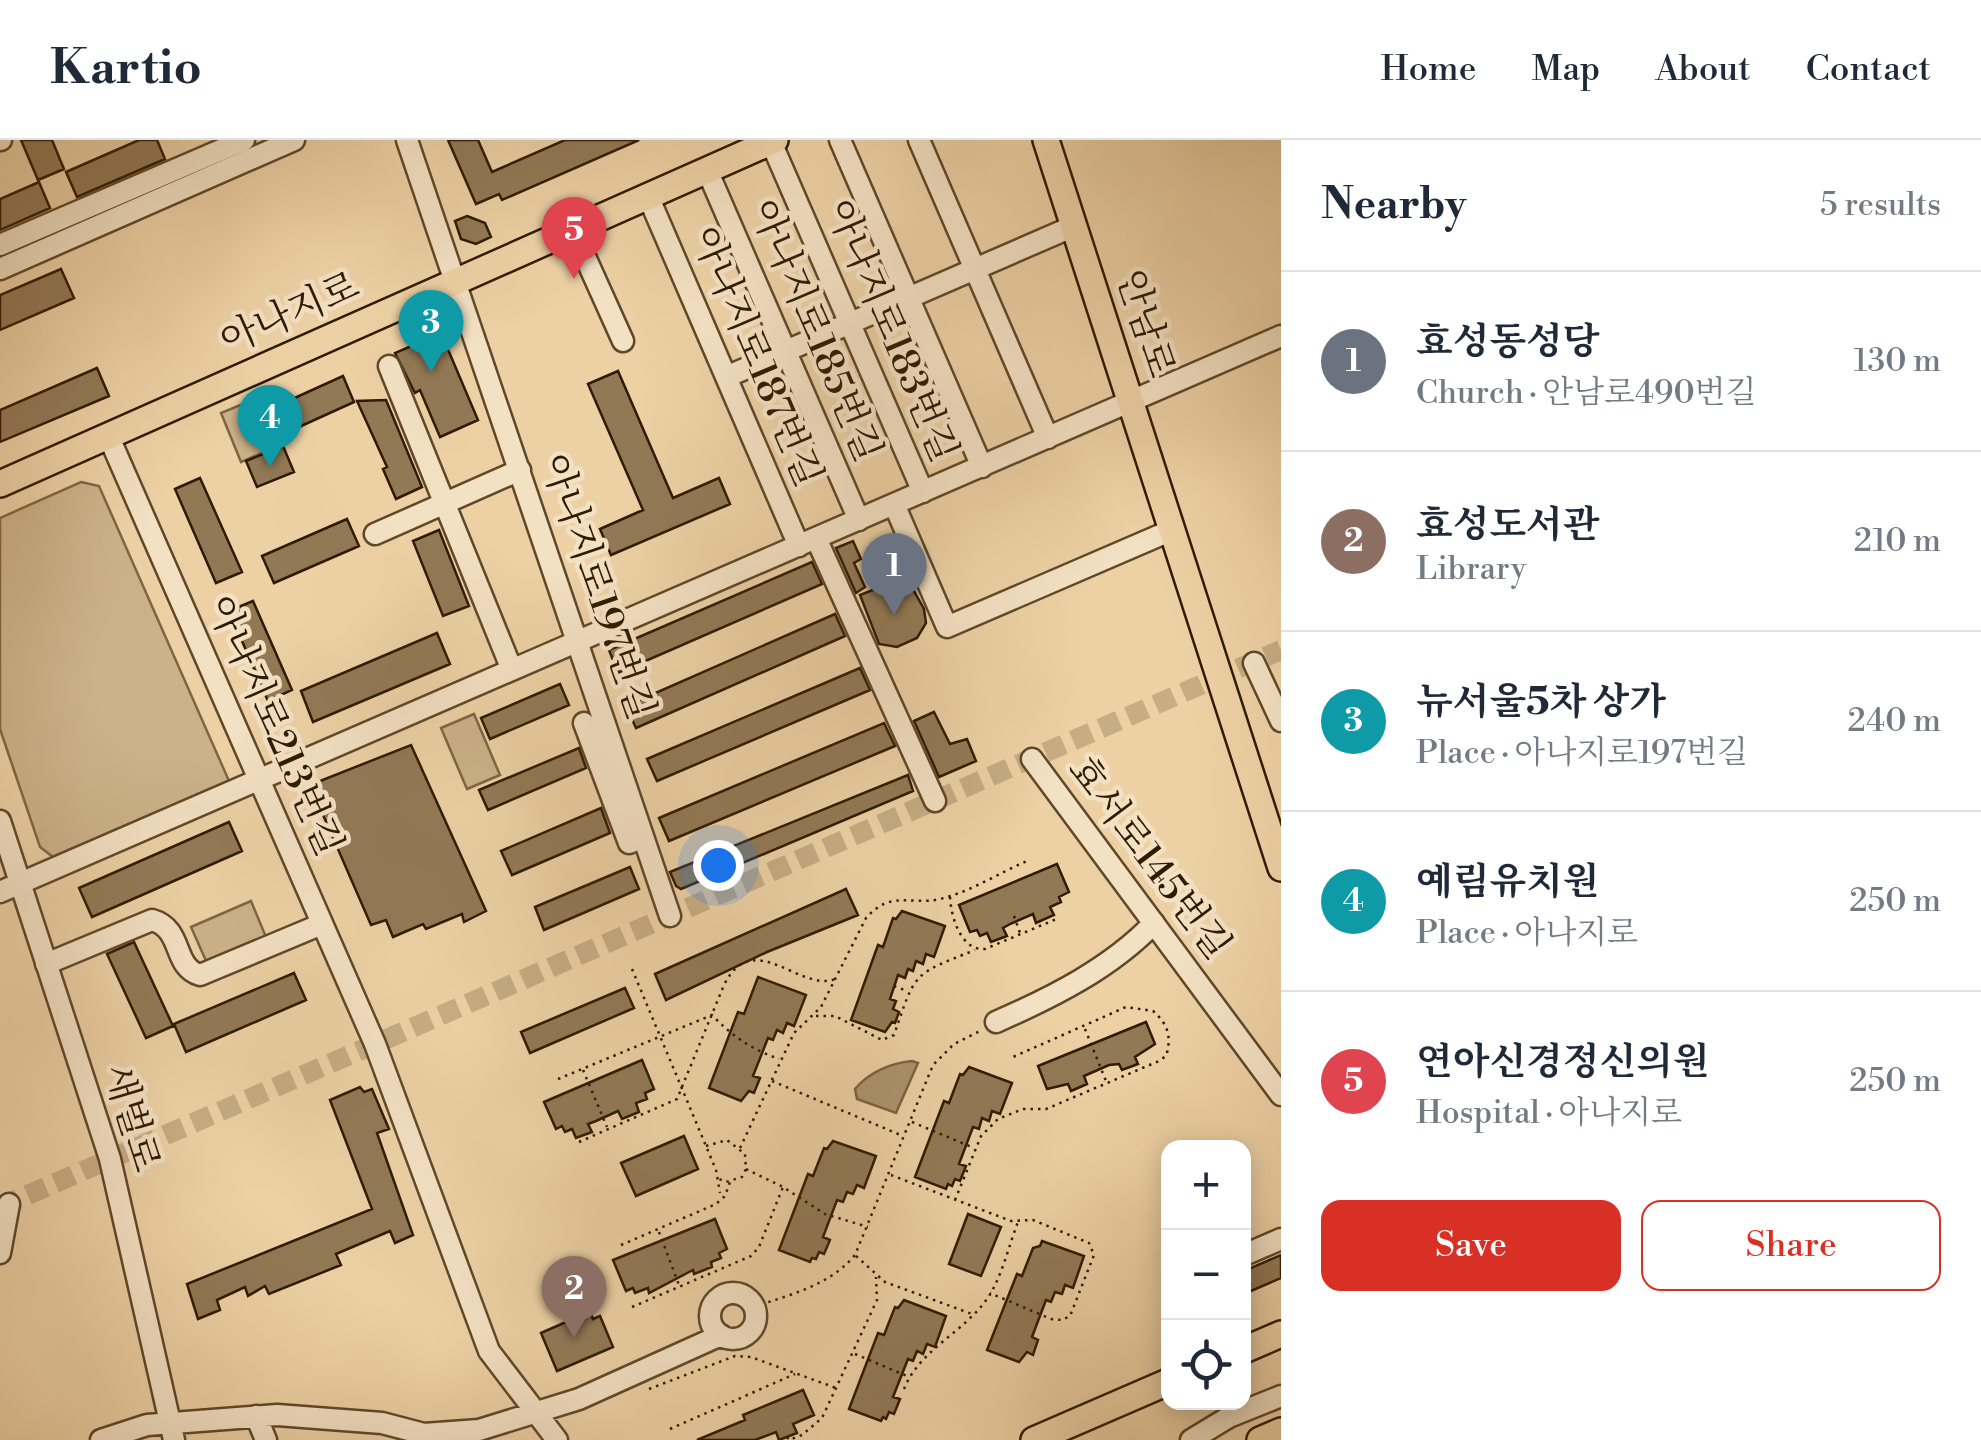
<!DOCTYPE html>
<html lang="en">
<head>
<meta charset="utf-8">
<style>
	body { margin:0; font-family:"Libre Bodoni","Noto Serif KR",serif; background:#f2f2f3; color:#1f2937 }
	.controls { position:absolute; right:30px; bottom:30px; display:grid; overflow:hidden; border-radius:20px; box-shadow:0 5px 25px #0003 }
	.controls button { width:90px; height:90px; display:grid; place-items:center; padding:0; border:0; border-bottom:2px solid #e0e1e3; background:#fff; color:#1f2937; font:50px sans-serif }
	.you { position:absolute; left:718px; top:725px; width:35px; height:35px; margin:-25px; border:8px solid #fff; border-radius:50%; background:#1a73e8; box-shadow:0 0 0 15px #1a73e833 }
	.badge { display:grid; place-items:center; width:65px; height:65px; border-radius:50%; background:#d93025; color:#fff; font-size:32px; font-weight:700 }
	.pin { position:absolute; translate:-50% -82px; filter:drop-shadow(0 2px 5px #0008) }
	.pin::after { content:''; position:absolute; top:52px; width:35px; height:30px; background:inherit; clip-path:polygon(0 0,100% 0,50% 100%) }
	.list { margin:0; padding:0; list-style:none }
	h2 { display:flex; justify-content:space-between; align-items:center; height:130px; margin:0; padding:0 40px; font-size:42px }
	h2 small { font-size:32px; font-weight:400; color:#747a83 }
	.list li { display:grid; grid-template-columns:65px 1fr auto; gap:30px; align-items:center; box-sizing:border-box; height:180px; padding:0 40px; border-top:2px solid #e0e1e3 }
	.list b { display:block; font-size:38px; white-space:nowrap }
	.list p { margin:0; font-size:32px; white-space:nowrap; color:#747a83 }
	.list em { font-size:32px; font-style:normal; color:#747a83 }
	.actions { display:flex; gap:20px; padding:30px 40px }
	.actions a { flex:1; padding:22px 0; border:2px solid #d93025; border-radius:20px; text-align:center; font-size:35px; color:#d93025 }
	.actions .main { background:#d93025; color:#fff }
	.icon { flex:none; width:55px; height:55px; fill:none; stroke:currentColor; stroke-width:2; stroke-linecap:round; stroke-linejoin:round }
	.map { position:relative; flex:none; width:1281px; height:1300px; overflow:hidden }
	header { display:flex; align-items:center; gap:60px; box-sizing:border-box; height:140px; padding:0 50px; background:#fff; border-bottom:2px solid #e0e1e3 }
	header strong { font-size:48px }
	nav { display:flex; gap:55px; margin-inline-start:auto; font-size:35px }
	main { display:flex }
	aside { flex:1; background:#fff }
	.map>svg:first-child { display:block }
	.green { fill:#cdb289; stroke:#7e6644; stroke-width:2.5 }
	.water { fill:#ad936d; stroke:#7b6341; stroke-width:2.5 }
	.building { fill:#927956; stroke:#301a00; stroke-width:2.5 }
	.lines { fill:none; stroke-linecap:round; stroke-linejoin:round }
	.minor-tunnel { stroke:#c7ac84; stroke-width:20; stroke-dasharray:20 10; stroke-linecap:butt }
	.minor-casing { stroke:#5f4829; stroke-width:25 }
	.major-casing { stroke:#301a00; stroke-width:30 }
	.path { stroke:#301a00; stroke-width:2.5; stroke-dasharray:2.5 5; stroke-linecap:butt }
	.minor { stroke:#f3e1c4; stroke-width:20 }
	.major { stroke:#edd1a5; stroke-width:25 }
	.labels { text-anchor:middle; dominant-baseline:central; stroke-width:9; stroke-linejoin:round; paint-order:stroke }
	.street-label { font-size:38px; fill:#301a00; stroke:#f3e1c4 }
</style>
</head>
<body>
<header>
<strong>Kartio</strong>
<nav><a>Home</a><a>Map</a><a>About</a><a>Contact</a></nav>
</header>
<main>
<div class="map">
<svg width="1281" height="1300" viewBox="0 0 1281 1300">
	<rect width="100%" height="100%" fill="#edd1a5"/>
	<filter id="stains"><feTurbulence type="fractalNoise" baseFrequency=".002" numOctaves="4"/><feColorMatrix values="0 0 0 0 .2 0 0 0 0 .09 0 0 0 0 .02 0 0 0 .5 -.17"/></filter>
	<radialGradient id="worn" r=".72"><stop offset=".6" stop-color="#630" stop-opacity="0"/><stop offset="1" stop-color="#630" stop-opacity=".3"/></radialGradient>
	<path class="green" d="M267,254L287,302L241,322L221,273Z
		M81,342L99,346L229,641L53,717L40,707L0,589V378Z
		M474,574L500,635L467,649L441,588Z
		M251,761L266,797L207,823L191,787Z"/>
	<path class="water" d="M912,921L918,923L896,973L857,959L855,949C869,932 891,923 912,921Z"/>
	<path class="building" d="M21,0H52L64,29L38,40Z
		M139,0H157L165,19L77,57L66,32Z
		M448,0H478L492,32L565,0H639L502,60L499,54L476,64Z
		M39,42L50,68L0,90V59Z
		M467,76L485,83L491,97L476,104L461,99L455,81Z
		M61,129L74,158L0,190V155Z
		M441,193L478,280L440,297L420,250L415,253L395,213Z
		M97,228L109,256L0,302V270Z
		M618,231L673,358L719,338L730,364L611,415L600,389L643,370L588,244Z
		M343,236L354,262L299,287L288,261Z
		M386,260L422,347L396,359L383,329L387,327L357,261Z
		M283,306L294,332L257,347L246,321Z
		M200,338L242,432L216,443L175,349Z
		M347,379L359,406L274,443L262,416Z
		M439,390L469,466L443,476L413,401Z
		M853,401L861,419L854,423L865,447L856,453L836,408Z
		M812,422L822,444L618,533L609,510Z
		M893,442L910,444L924,469L926,483L917,498L897,507L879,504L860,455Z
		M253,461L292,550L268,561L229,471Z
		M835,474L845,496L636,588L626,566Z
		M437,493L450,524L313,582L301,551Z
		M860,528L870,550L657,641L647,619Z
		M560,544L569,565L490,599L481,578Z
		M934,572L950,604L967,599L976,621L939,637L914,581Z
		M884,583L895,606L669,701L659,678Z
		M411,605L486,771L464,782L462,774L426,789L423,784L393,797L386,780L371,785L310,645Z
		M579,608L586,628L488,670L479,650Z
		M908,635L913,651L681,749L676,746L670,732Z
		M601,668L610,693L512,735L501,711Z
		M229,682L242,711L92,777L79,748Z
		M1057,724L1069,752L1059,757L1061,762L1050,767L1054,775L1036,783L1033,774L1010,784L1003,788L1007,796L991,802L987,793L980,796L977,790L970,792L959,765Z
		M630,727L639,749L544,790L535,767Z
		M846,749L858,775L767,812L666,860L655,834Z
		M902,771L945,786L934,817L926,814L923,824L916,821L913,831L908,829L905,838L898,835L890,859L896,861L893,869L899,872L895,883L892,882L885,892L851,880L878,805L883,807L893,778L896,779Z
		M134,802L173,886L146,898L107,814Z
		M294,833L306,860L186,912L174,884Z
		M758,837L806,855L794,886L787,883L783,893L777,890L773,900L768,898L753,936L760,938L754,953L749,951L741,961L709,948L738,872L744,874Z
		M625,848L634,868L530,913L521,892Z
		M1146,882L1155,904L1135,917L1138,924L1122,930L1119,924L1109,925L1084,936L1087,944L1071,951L1068,944L1047,949L1038,926Z
		M642,920L654,949L645,953L647,959L636,963L639,972L622,979L618,971L596,981L588,984L592,992L576,998L572,989L565,992L562,986L556,989L544,962Z
		M969,927L1012,943L1000,974L992,971L989,981L982,978L979,989L973,987L959,1024L966,1026L960,1041L955,1039L952,1046L948,1044L946,1049L915,1037L944,961L949,963L960,934L963,935Z
		M360,947L364,952L372,949L389,989L377,993L413,1095L395,1103L390,1091L336,1114L341,1125L269,1154L265,1146L248,1156L245,1147L217,1160L220,1170L198,1179L187,1144L372,1069L330,960Z
		M684,996L698,1029L636,1056L621,1023Z
		M833,1001L876,1016L864,1048L857,1045L853,1054L847,1052L843,1062L837,1060L823,1097L830,1100L824,1114L819,1112L816,1119L812,1118L810,1122L779,1110L808,1034L813,1036L824,1008L827,1009Z
		M968,1074L1001,1087L981,1136L949,1124Z
		M715,1079L727,1109L719,1113L721,1118L711,1122L712,1127L694,1134L693,1130L649,1153L648,1148L635,1153L633,1148L626,1151L613,1120Z
		M1042,1101L1084,1116L1073,1148L1065,1145L1062,1154L1055,1152L1051,1162L1046,1160L1032,1197L1038,1200L1033,1215L1027,1212L1019,1222L987,1210L1017,1134L1022,1136L1033,1108L1040,1106Z
		M1281,1115V1138L1244,1154V1131Z
		M580,1149L593,1179L600,1176L613,1207L557,1231L541,1193L566,1182L556,1159Z
		M904,1160L946,1176L935,1207L927,1204L923,1214L917,1211L913,1221L908,1219L893,1257L900,1259L894,1274L889,1272L886,1279L883,1277L881,1281L849,1269L878,1193L884,1195L895,1167L898,1168Z
		M803,1250L814,1275L793,1284L797,1293L779,1300L776,1292L755,1300H697L745,1280L743,1275Z"/>
	<g class="lines">
		<path class="minor-tunnel" d="M0,1067L1281,510"/>
		<g class="minor-casing">
			<path id="minor" d="M0,0H1
				M407,0L670,776
				M840,0L982,327
				M919,0L1048,298
				M771,2L923,352
				M707,30L859,380
				M648,56L799,406
				M573,90L623,201
				M0,105L244,0
				M0,129L294,0
				M389,226L512,530
				M726,237L1074,86
				M108,295L375,904L489,1211L557,1300
				M894,364L947,487L1172,390
				M375,394L520,330
				M816,398L935,661
				M1254,523L1281,581
				M584,583L629,703L643,697
				M1032,619L1281,955
				M0,681L110,1019L174,1300
				M0,752L1281,196
				M46,824L152,780C184,789 172,827 200,835L322,784
				M996,882C1053,857 1111,828 1154,783
				M0,1113L9,1064
				M1244,1115L1281,1099
				M710 1176a23 23 0 1 1 46 0a23 23 0 1 1-46 0Z
				M256,1276L266,1300
				M101,1300L147,1285L277,1275L382,1283L424,1294L479,1290L579,1259L721,1195
				M1191,1300L1229,1277L1281,1256"/>
		</g>
		<g class="major-casing">
			<path id="major" d="M1046,0L1281,728
				M0,344L775,0
				M1244,1210L1281,1194
				M1034,1300L1168,1242
				M1260,1300L1281,1291"/>
		</g>
		<path class="path" d="M950,757C951,777 961,811 985,809L1059,778
			M1014,776L1020,793
			M632,829L716,1030L720,1053
			M894,846L907,851
			M816,876H835L882,900L894,895C916,831 912,835 975,810
			M1085,889L1106,941
			M583,930L607,987
			M558,939L712,875C732,896 751,909 779,919
			M772,941L903,996
			M912,982L974,1008
			M579,1002L677,959L724,845C753,786 800,853 835,839
			M706,1006L727,1000L745,1014L746,1029L742,1037L726,1042L719,1039
			M740,1008L794,893L821,867L866,778C892,749 911,766 940,759C970,752 999,733 1027,721
			M746,1029L783,1047L825,1074L868,1087
			M891,1035L1011,1081L1033,1080L1089,1103L1094,1115L1070,1176L1062,1180L1051,1179L990,1153
			M955,1060L981,996L998,979L1023,969H1046L1159,921L1166,916C1172,897 1168,884 1153,871L1126,867L1013,917
			M659,1092L679,1145
			M621,1105L716,1064L725,1056L730,1042
			M856,1116L885,1142L972,1174
			M632,1167L751,1116L759,1107L783,1047
			M754,1167C791,1154 829,1146 855,1115L933,925L954,904L982,890
			M855,1214L907,1236
			M649,1249L735,1216L751,1217L836,1248
			M904,1249C919,1211 959,1195 984,1163C1001,1142 1008,1107 1018,1082
			M670,1289L795,1234
			M787,1297L789,1300L802,1295L822,1278L877,1160L876,1137"/>
		<use href="#minor" class="minor"/>
		<use href="#major" class="major"/>
	</g>
	<g class="labels">
		<g class="street-label">
			<text transform="translate(290 174) rotate(-24)">아나지로</text>
			<text transform="translate(1145 184) rotate(72)">안남로</text>
			<text transform="translate(815 191) rotate(67)">아나지로185번길</text>
			<text transform="translate(891 191) rotate(67)">아나지로183번길</text>
			<text transform="translate(756 217) rotate(67)">아나지로187번길</text>
			<text transform="translate(597 447) rotate(71)">아나지로197번길</text>
			<text transform="translate(274 586) rotate(66)">아나지로213번길</text>
			<text transform="translate(1149 718) rotate(53)">효서로145번길</text>
			<text transform="translate(131 978) rotate(73)">새벌로</text>
		</g>
	</g>
	<rect width="100%" height="100%" filter="url(#stains)"/>
	<rect width="100%" height="100%" fill="url(#worn)"/>
</svg>
<div class="controls">
<button>+</button>
<button>−</button>
<button><svg class="icon" aria-label="locate" viewBox="0 0 24 24"><circle cx="12" cy="12" r="6"/><path d="M12 2v4M12 18v4M2 12h4M18 12h4"/></svg></button>
</div>
<div class="you"></div>
<div class="pin badge" style="left:894px;top:475px;background:#6b7280">1</div>
<div class="pin badge" style="left:574px;top:1198px;background:#8d6e63">2</div>
<div class="pin badge" style="left:431px;top:232px;background:#0f9aa8">3</div>
<div class="pin badge" style="left:270px;top:327px;background:#0f9aa8">4</div>
<div class="pin badge" style="left:574px;top:139px;background:#e0444e">5</div>
</div>
<aside>
<h2>Nearby<small>5 results</small></h2>
<ul class="list">
<li><span class="badge" style="background:#6b7280">1</span><div><b>효성동성당</b><p>Church · 안남로490번길</p></div><em>130 m</em></li>
<li><span class="badge" style="background:#8d6e63">2</span><div><b>효성도서관</b><p>Library</p></div><em>210 m</em></li>
<li><span class="badge" style="background:#0f9aa8">3</span><div><b>뉴서울5차 상가</b><p>Place · 아나지로197번길</p></div><em>240 m</em></li>
<li><span class="badge" style="background:#0f9aa8">4</span><div><b>예림유치원</b><p>Place · 아나지로</p></div><em>250 m</em></li>
<li><span class="badge" style="background:#e0444e">5</span><div><b>연아신경정신의원</b><p>Hospital · 아나지로</p></div><em>250 m</em></li>
</ul>
<div class="actions"><a class="main">Save</a><a>Share</a></div>
</aside>
</main>
</body>
</html>
